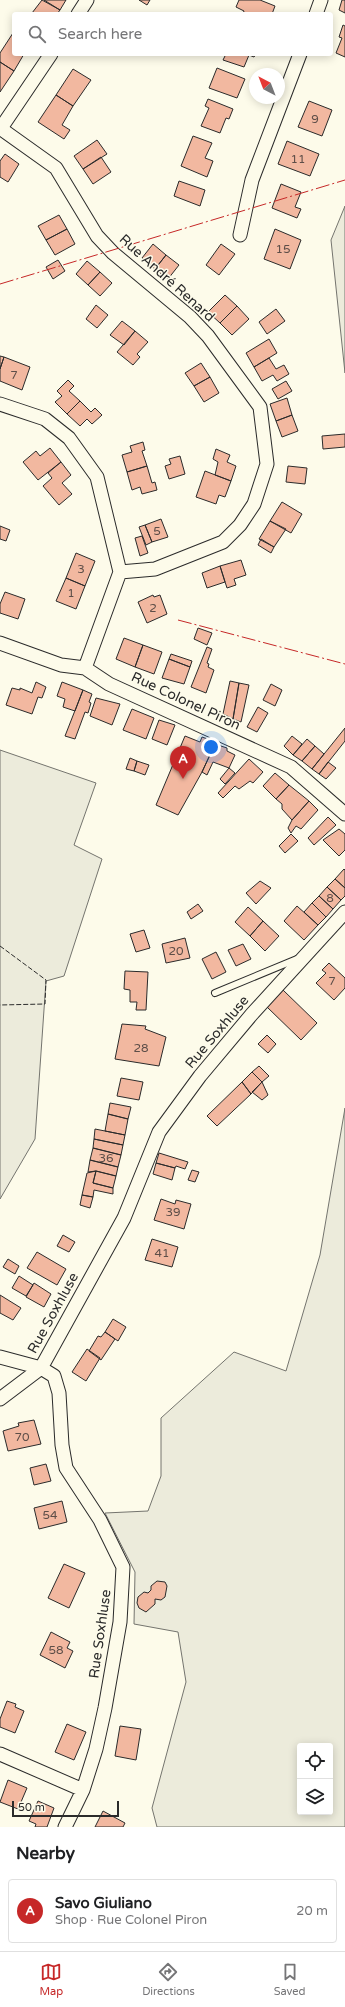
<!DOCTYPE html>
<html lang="en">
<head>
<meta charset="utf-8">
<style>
	body { margin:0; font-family:"Varela Round",sans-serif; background:#f6f6f6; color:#202124 }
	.controls { position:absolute; right:12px; bottom:12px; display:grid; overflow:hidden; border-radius:4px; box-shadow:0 2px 10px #0003 }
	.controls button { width:36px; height:36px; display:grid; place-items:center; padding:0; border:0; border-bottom:1px solid #e0e0e0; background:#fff; color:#202124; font:20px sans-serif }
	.compass { position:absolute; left:249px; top:68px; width:36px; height:36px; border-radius:50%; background:#fff; box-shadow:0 2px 10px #0003; rotate:318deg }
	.scale { position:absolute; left:12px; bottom:10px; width:107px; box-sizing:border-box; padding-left:4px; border:2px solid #2b2b2b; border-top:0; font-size:11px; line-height:14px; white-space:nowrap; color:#2b2b2b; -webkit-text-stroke:3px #fdfbea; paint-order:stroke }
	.you { position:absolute; left:211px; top:747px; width:14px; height:14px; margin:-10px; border:3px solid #fff; border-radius:50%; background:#1a73e8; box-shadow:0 0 0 6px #1a73e833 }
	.badge { display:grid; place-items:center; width:26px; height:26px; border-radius:50%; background:#c62828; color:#fff; font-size:13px; font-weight:700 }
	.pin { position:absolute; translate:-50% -33px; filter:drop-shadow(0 1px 2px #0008) }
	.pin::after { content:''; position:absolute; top:21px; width:14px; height:12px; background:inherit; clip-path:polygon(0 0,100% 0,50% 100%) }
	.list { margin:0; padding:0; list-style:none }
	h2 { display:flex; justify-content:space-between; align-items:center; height:52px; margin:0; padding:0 16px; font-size:17px }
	h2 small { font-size:13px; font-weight:400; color:#757577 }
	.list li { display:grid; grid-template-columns:26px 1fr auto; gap:12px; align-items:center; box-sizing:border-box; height:64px; margin:0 8px 8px; padding:0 8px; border:1px solid #e0e0e0; border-radius:4px }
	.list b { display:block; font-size:15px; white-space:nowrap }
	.list p { margin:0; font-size:13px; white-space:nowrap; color:#757577 }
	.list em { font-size:13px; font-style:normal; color:#757577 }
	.icon { flex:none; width:22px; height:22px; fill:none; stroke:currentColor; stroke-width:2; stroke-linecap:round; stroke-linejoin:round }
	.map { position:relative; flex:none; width:345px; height:1827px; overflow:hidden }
	.search { position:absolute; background:#fff; box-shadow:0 2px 10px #0003; left:12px; right:12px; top:12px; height:44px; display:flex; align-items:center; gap:10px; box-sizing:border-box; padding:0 14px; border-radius:4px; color:#757577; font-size:15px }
	.sheet { height:124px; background:#fff }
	nav { display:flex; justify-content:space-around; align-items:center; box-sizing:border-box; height:56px; border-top:1px solid #e0e0e0; background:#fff; font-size:11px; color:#757577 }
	nav a { display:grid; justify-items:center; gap:2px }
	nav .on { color:#c62828 }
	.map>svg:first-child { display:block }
	.green { fill:#ecebdb; stroke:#74746e; fill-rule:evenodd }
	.building { fill:#f2b8a0; stroke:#2b2b2b }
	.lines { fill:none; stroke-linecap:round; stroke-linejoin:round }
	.lane-casing { stroke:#2b2b2b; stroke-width:8 }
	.street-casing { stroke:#2b2b2b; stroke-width:15 }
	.lane { stroke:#fdfbea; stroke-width:6 }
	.street { stroke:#fdfbea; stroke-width:13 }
	.fence { stroke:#2b2b2b; stroke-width:1; stroke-dasharray:5 2; stroke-linecap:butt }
	.power { stroke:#c62828; stroke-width:1; stroke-dasharray:14 3 2 3; stroke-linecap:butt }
	.labels { text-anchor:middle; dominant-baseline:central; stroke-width:3; stroke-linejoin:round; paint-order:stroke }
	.number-label { font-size:12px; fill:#5d4e48 }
	.street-label { font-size:14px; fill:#2b2b2b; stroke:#fdfbea }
</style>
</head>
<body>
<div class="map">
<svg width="345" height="1827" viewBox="0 0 345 1827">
	<rect width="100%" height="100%" fill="#fdfbea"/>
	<path class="green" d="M345,206V373L331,240Z
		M0,750L96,783L74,845L102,859L64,976L46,981L35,1139L0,1199Z
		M345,1108V1827H157L152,1808L186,1682L178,1632L134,1624L135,1572L105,1513L148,1511L161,1476V1418L234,1352L286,1371L320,1255ZM300,1746H330V1812H300Z"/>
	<path class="building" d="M42,0L60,10L57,14L32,13Z
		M44,0H66L60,10Z
		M139,0H150L147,5Z
		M239,0H260L275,6L272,14H243L244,11L236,7Z
		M342,0H345V13L339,10Z
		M343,25L345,26V57L336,53L342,38L339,37Z
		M13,33L14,54H24L14,71L0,62V53Z
		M226,54H256L254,57L249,55L244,67L223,60Z
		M0,62L14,71L0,92Z
		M217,68L245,79L237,98L209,88Z
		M73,69L91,80L73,106L56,95Z
		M56,95L73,106L62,125L70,130L64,139L38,122Z
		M208,99L233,109L229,119L226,118L220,133L201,126L209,108L205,106Z
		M309,101L332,110L322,136L298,127Z
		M193,136L212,143L205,158L213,161L207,177L181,166Z
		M97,140L107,154L83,169L74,156Z
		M287,141L319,154L310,176L278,164Z
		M5,154L19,164L8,182L0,177V161Z
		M101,157L111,172L93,184L83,169Z
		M179,181L205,190L200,206L174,196Z
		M281,184L301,192L295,207L301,209L297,218L272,208Z
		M59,215L67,229L46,240L38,226Z
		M67,229L75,244L55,255L46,240Z
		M275,229L301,240L290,269L264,259Z
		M153,244L166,255L155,269L142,258Z
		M221,244L235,254L219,275L206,265Z
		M166,255L179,265L168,279L155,269Z
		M58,260L65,271L53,279L46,267Z
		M87,261L100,272L88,285L76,274Z
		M100,272L112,283L100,296L88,285Z
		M225,295L237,306L220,323L208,312Z
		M96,305L108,315L97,328L86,319Z
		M237,306L249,319L232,335L220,323Z
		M276,309L285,321L267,334L259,322Z
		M122,321L135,331L124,345L110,335Z
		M135,331L148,342L137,354L140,357L133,365L117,352Z
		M269,339L277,353L254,367L246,353Z
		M0,356L4,357L0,369Z
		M4,357L30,367L22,390L0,381V369Z
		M269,358L276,369L284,365L289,374L277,381L273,375L262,381L254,367Z
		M201,363L210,377L194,386L185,373Z
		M210,377L219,393L204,402L194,386Z
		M68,380L74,386L69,391L80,401L67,414L55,402L62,396L57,391Z
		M286,381L292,391L278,399L272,389Z
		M287,398L292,415L276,421L270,404Z
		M80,401L91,412L95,408L102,415L92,424L87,419L80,426L67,414Z
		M292,415L298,431L282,437L276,421Z
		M345,434V447L323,449L322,436Z
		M143,442L145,450L142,451L147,466L127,472L122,455L132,452L130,446Z
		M50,448L61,462L38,480L23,462L36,451L40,456Z
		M216,449L230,455L227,462L236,466L231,481L215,475L218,462L213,459Z
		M180,456L185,474L169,479L165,466L171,464L169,459Z
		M61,462L71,475L62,483L72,494L59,505L43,486L52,478L48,473Z
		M147,466L152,483L155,482L157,490L142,494L140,487L132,490L127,472Z
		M288,466L307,468L305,484L286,482Z
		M205,471L231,481L225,497L219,495L216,504L196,497Z
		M282,502L302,514L291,533L270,521Z
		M161,519L168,537L152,542L145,525Z
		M270,521L286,529L274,547L259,539Z
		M145,525L152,542L146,545L139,527Z
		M0,526L10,530L6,541L0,539Z
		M142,536L148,553L140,556L135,538Z
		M261,539L274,547L271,553L258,545Z
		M76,553L95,561L85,586L66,578Z
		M241,560L246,575L234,579L236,585L227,588L220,566Z
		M220,566L225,582L207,588L202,573Z
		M66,578L85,586L76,609L56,601Z
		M5,592L25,599L18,619L0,613V604Z
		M153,595L154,597L160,595L167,614L147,623L138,602Z
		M198,628L212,633L207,645L194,639Z
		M124,638L143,645L135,667L116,659Z
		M143,645L162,652L154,674L135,667Z
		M207,647L212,649L207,663L209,664L208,667L214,670L206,693L191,687Z
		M171,654L192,661L190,667L169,659Z
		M169,659L190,667L184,684L162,678Z
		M230,681L239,683L233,719L223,714Z
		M36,682L46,687L42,698L38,697L32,714L6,705L12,688L20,690V688L32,693Z
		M62,682L83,690L75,711L63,707L65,699L57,696Z
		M239,683L249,685L241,722L233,719Z
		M271,684L282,690L275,706L263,700Z
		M83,690L92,694L89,702L91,703L88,713L85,712L75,739L65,736Z
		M96,698L120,704L112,725L90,716Z
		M258,707L268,713L257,732L247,727Z
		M132,709L154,718L146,739L123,730Z
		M159,720L175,725L167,745L152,739Z
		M345,728V741L319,774L312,769Z
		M185,736L200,742L202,737L216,742L202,772L178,815L156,805Z
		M292,736L302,744L293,755L284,746Z
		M307,739L315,746L302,761L293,755Z
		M215,744L227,748V751L235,755L229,768L213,762L207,775L202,772Z
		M315,746L324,754L312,769L302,761Z
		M130,758L137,761L134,771L126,769Z
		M249,759L263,772L253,783L250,781L239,789L235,786L223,798L218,793Z
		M137,761L149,765L145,775L134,771Z
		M328,762L336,768L326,779L319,774Z
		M229,768L235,773L225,784L220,779Z
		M275,773L289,785L276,799L263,786Z
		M289,785L309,801L292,820L282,809V804L276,799Z
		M309,801L318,810L301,829L296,826L291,833L288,828L292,820Z
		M328,817L336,825L314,845L308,838Z
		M339,829L345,834V850L339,856L323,840Z
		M291,834L298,841L285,853L279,846Z
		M344,869L345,870V888L335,879Z
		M335,879L345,888V896L341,900L327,887Z
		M260,881L271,888L256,904L246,893Z
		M327,887L341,900L333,909L319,896Z
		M319,896L333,909L326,917L312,903Z
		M312,903L326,917L318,925L304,912Z
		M198,904L203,911L191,919L187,912Z
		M297,906L318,925L304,940L284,921Z
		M248,907L263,921L250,936L235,922Z
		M263,921L279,936L265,951L250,936Z
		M144,930L150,948L136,952L130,934Z
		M185,938L190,958L166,963L162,944Z
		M243,944L251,959L236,966L228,950Z
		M216,952L226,972L212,979L202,959Z
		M329,963L345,978V988L334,1000L316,983L326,973L322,970Z
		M125,971L148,972L146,1010H136L137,1002H130V990L124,989Z
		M283,990L317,1023L301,1040L267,1007Z
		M122,1024L146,1026L145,1029L166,1037L159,1066L115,1059Z
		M267,1035L276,1044L268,1053L258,1044Z
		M259,1066L269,1076L262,1082L252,1072Z
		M252,1072L262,1082L251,1094L242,1082Z
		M121,1078L143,1082L139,1100L117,1096Z
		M242,1082L251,1094L217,1126L207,1116Z
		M262,1082L268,1095L262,1100L252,1092Z
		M110,1103L131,1107L128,1119L108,1114Z
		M108,1114L128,1119L125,1135L105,1131Z
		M95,1129L125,1135L123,1145L94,1139Z
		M94,1139L123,1145L121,1155L93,1148Z
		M93,1148L121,1155L118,1167L90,1160Z
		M159,1153L188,1162L185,1169L176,1166L175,1168L156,1163Z
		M90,1160L118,1167L116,1176L96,1171L88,1172Z
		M156,1163L175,1168L172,1180L153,1174Z
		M192,1170L199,1172L195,1182L188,1180Z
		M96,1171L116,1176L113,1188L93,1183Z
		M96,1171L93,1183L113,1188V1194L94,1190L93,1197L82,1195L87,1173Z
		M82,1195L93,1197L90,1208L80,1205Z
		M161,1199L175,1204L176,1200L191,1204L184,1229L154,1220Z
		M63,1235L75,1242L69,1252L57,1246Z
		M152,1239L178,1247L172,1267L145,1260Z
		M37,1252L66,1269L57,1285L27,1268Z
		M8,1259L19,1266L15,1274L3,1267Z
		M19,1276L33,1285L26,1296L12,1288Z
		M34,1283L51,1294L44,1307L26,1297Z
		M0,1295L21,1308L13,1320L0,1313Z
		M113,1319L126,1327L118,1341L105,1332Z
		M105,1332L115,1339L101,1360L89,1351L98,1336L101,1337Z
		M87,1349L100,1358L86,1381L72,1372Z
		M34,1420L41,1444L8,1451L3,1431L19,1426L18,1423Z
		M46,1464L51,1481L34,1485L30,1468Z
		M62,1501L67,1522L39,1529L34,1508Z
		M64,1564L85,1573L69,1608L48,1598Z
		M157,1581L165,1582L167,1586L165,1597L161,1600L155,1599V1604L146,1612L139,1608L137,1603L138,1597L144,1592L148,1593L151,1590V1586Z
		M51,1632L70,1642L67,1648L73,1651L65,1668L40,1655Z
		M7,1701L16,1704L15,1707L24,1711L15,1733L0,1727V1719Z
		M67,1724L86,1732L74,1760L55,1752Z
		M120,1726L141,1729L136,1760L115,1756Z
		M8,1780L27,1788L18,1809L0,1802Z
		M38,1801L54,1808L47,1827H35L36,1824L29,1821Z
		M103,1811L125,1823L123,1827H95Z"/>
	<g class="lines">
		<g class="lane-casing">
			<path id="lane" d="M215,993L297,959"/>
		</g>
		<g class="street-casing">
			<path id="street" d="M78,14L87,0
				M316,14L321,0
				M0,128L56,168L97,236L113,253L190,317L208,336L260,407L267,464L254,504L240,525L223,542L155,569L120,572
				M1,128L51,54
				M240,235L252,180L300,54
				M0,404L45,419L69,438L97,477L120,572
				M0,643L61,665L85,668L109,684L291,767L345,814
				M85,668L120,572
				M0,1357L41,1368L54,1376L59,1393L62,1445L66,1468L100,1520L123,1567L120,1622L105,1708L96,1749L83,1790L65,1827
				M0,1399L41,1368L124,1218L159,1132L200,1076L252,1014L345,912
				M0,1754L83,1790"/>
		</g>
		<use href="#lane" class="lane"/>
		<use href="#street" class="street"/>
		<path class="fence" d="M0,946L46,980L45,1004L0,1005"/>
		<path class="power" d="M0,284L345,180
			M178,620L345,664"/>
	</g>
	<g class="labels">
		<g class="number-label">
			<text x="315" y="119">9</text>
			<text x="298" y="159">11</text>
			<text x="283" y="249">15</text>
			<text x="14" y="375">7</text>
			<text x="157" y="531">5</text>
			<text x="81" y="569">3</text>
			<text x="71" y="593">1</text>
			<text x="153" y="608">2</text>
			<text x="330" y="898">8</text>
			<text x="176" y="951">20</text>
			<text x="332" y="981">7</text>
			<text x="141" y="1048">28</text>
			<text x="106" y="1158">36</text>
			<text x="173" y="1212">39</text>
			<text x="162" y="1253">41</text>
			<text x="22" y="1437">70</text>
			<text x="50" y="1515">54</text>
			<text x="56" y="1650">58</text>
		</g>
		<g class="street-label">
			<text transform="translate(167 278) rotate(42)">Rue André Renard</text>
			<text transform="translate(186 701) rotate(25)">Rue Colonel Piron</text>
			<text transform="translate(217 1032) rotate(-50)">Rue Soxhluse</text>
			<text transform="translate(53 1313) rotate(-61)">Rue Soxhluse</text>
			<text transform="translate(100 1634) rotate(-82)">Rue Soxhluse</text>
		</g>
	</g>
</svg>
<div class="controls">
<button><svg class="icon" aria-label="locate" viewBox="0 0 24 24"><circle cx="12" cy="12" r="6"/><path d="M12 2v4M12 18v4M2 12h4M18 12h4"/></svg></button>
<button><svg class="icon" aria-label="layers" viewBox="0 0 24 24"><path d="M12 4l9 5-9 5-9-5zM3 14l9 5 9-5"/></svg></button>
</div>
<svg class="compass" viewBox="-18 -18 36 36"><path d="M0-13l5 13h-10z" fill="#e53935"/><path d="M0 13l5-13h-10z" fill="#757577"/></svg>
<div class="scale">50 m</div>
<div class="you"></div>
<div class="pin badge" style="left:183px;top:779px">A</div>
<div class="search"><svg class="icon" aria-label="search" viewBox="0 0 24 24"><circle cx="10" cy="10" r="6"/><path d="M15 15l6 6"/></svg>Search here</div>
</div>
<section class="sheet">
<h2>Nearby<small></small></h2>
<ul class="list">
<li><span class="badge">A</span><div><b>Savo Giuliano</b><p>Shop · Rue Colonel Piron</p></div><em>20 m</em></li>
</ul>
</section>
<nav>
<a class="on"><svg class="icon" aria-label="map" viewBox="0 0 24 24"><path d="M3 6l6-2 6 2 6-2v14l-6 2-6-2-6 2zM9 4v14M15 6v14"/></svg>Map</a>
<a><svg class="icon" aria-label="directions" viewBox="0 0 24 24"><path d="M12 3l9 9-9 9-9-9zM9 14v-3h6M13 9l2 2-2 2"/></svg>Directions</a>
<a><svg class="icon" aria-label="saved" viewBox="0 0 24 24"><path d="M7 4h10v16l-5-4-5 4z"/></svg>Saved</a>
</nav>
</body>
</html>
